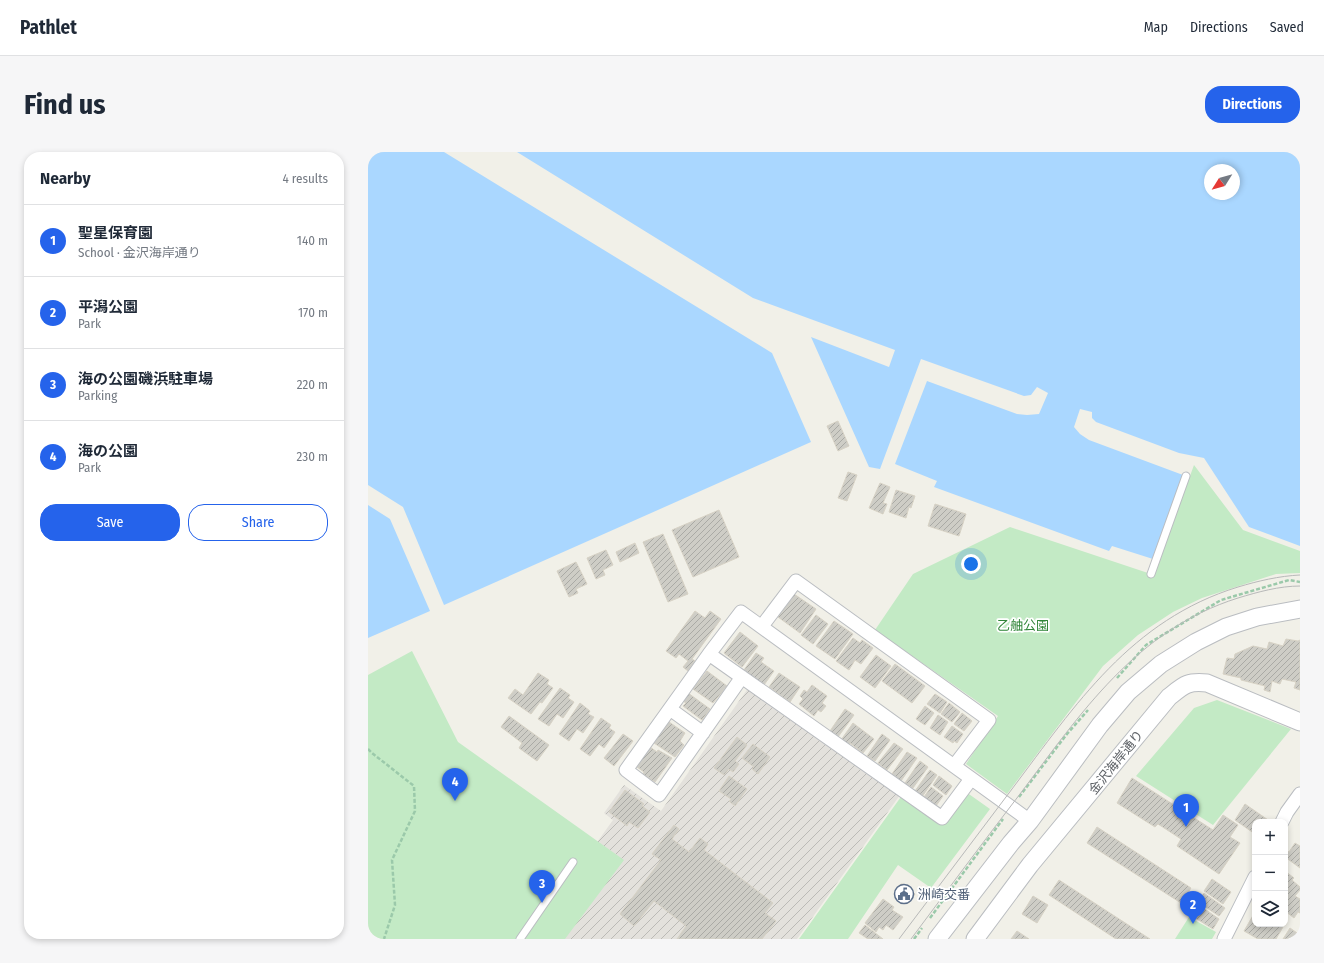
<!DOCTYPE html>
<html lang="en">
<head>
<meta charset="utf-8">
<style>
	body { margin:0; font-family:"Fira Sans Condensed","Noto Sans JP",sans-serif; background:#f6f6f7; color:#1f2937 }
	.controls { position:absolute; right:12px; bottom:12px; display:grid; overflow:hidden; border-radius:8px; box-shadow:0 2px 6px #0003 }
	.controls button { width:36px; height:36px; display:grid; place-items:center; padding:0; border:0; border-bottom:1px solid #e0e1e3; background:#fff; color:#1f2937; font:20px sans-serif }
	.compass { position:absolute; left:836px; top:12px; width:36px; height:36px; border-radius:50%; background:#fff; box-shadow:0 2px 6px #0003; rotate:233deg }
	.you { position:absolute; left:603px; top:412px; width:14px; height:14px; margin:-10px; border:3px solid #fff; border-radius:50%; background:#1a73e8; box-shadow:0 0 0 6px #1a73e833 }
	.badge { display:grid; place-items:center; width:26px; height:26px; border-radius:50%; background:#2563eb; color:#fff; font-size:13px; font-weight:700 }
	.pin { position:absolute; translate:-50% -33px; filter:drop-shadow(0 1px 2px #0008) }
	.pin::after { content:''; position:absolute; top:21px; width:14px; height:12px; background:inherit; clip-path:polygon(0 0,100% 0,50% 100%) }
	.list { margin:0; padding:0; list-style:none }
	h2 { display:flex; justify-content:space-between; align-items:center; height:52px; margin:0; padding:0 16px; font-size:17px }
	h2 small { font-size:13px; font-weight:400; color:#747a83 }
	.list li { display:grid; grid-template-columns:26px 1fr auto; gap:12px; align-items:center; box-sizing:border-box; height:72px; padding:0 16px; border-top:1px solid #e0e1e3 }
	.list b { display:block; font-size:15px; white-space:nowrap }
	.list p { margin:0; font-size:13px; white-space:nowrap; color:#747a83 }
	.list em { font-size:13px; font-style:normal; color:#747a83 }
	.actions { display:flex; gap:8px; padding:12px 16px }
	.actions a { flex:1; padding:9px 0; border:1px solid #2563eb; border-radius:16px; text-align:center; font-size:14px; color:#2563eb }
	.actions .main { background:#2563eb; color:#fff }
	.icon { flex:none; width:22px; height:22px; fill:none; stroke:currentColor; stroke-width:2; stroke-linecap:round; stroke-linejoin:round }
	.map { position:relative; flex:none; width:932px; height:787px; overflow:hidden; border-radius:16px }
	header { display:flex; align-items:center; gap:24px; box-sizing:border-box; height:56px; padding:0 20px; background:#fff; border-bottom:1px solid #e0e1e3 }
	header strong { font-size:19px }
	nav { display:flex; gap:22px; margin-inline-start:auto; font-size:14px }
	.intro { display:flex; align-items:center; justify-content:space-between; box-sizing:border-box; height:96px; padding:0 24px }
	h1 { margin:0; font-size:28px }
	.button { padding:10px 18px; border-radius:16px; background:#2563eb; color:#fff; font-size:14px; font-weight:700 }
	main { display:flex; gap:24px; padding:0 24px }
	aside { flex:1; background:#fff; border-radius:16px; box-shadow:0 2px 6px #0003 }
	.map>svg:first-child { display:block }
	.industrial { fill:url(#industrial-furrows) }
	.green { fill:#c3eac5 }
	.water { fill:#aad7ff; fill-rule:evenodd }
	.building { fill:url(#building-hatch); stroke:#d7d2c5 }
	.lines { fill:none; stroke-linecap:round; stroke-linejoin:round }
	.service-casing { stroke:#babdc1; stroke-width:9 }
	.minor-casing { stroke:#babdc1; stroke-width:15 }
	.tertiary-casing { stroke:#babdc1; stroke-width:19 }
	.path { stroke:#9bc9aa; stroke-width:2.5; stroke-dasharray:4 2; stroke-linecap:butt }
	.service { stroke:#fff; stroke-width:7 }
	.minor { stroke:#fff; stroke-width:13 }
	.tertiary { stroke:#fff; stroke-width:17 }
	.tram { stroke:#b8b9b9; stroke-width:1 }
	.labels { text-anchor:middle; dominant-baseline:central; stroke-width:3.5; stroke-linejoin:round; paint-order:stroke }
	.park-label { font-size:13px; fill:#308538; stroke:#fff }
	.street-label { font-size:13px; fill:#5f6368; stroke:#fff }
	.service-label { font-size:13px; fill:#4e5e75; stroke:#fff; text-anchor:start }
</style>
</head>
<body>
<header>
<strong>Pathlet</strong>
<nav><a>Map</a><a>Directions</a><a>Saved</a></nav>
</header>
<div class="intro"><h1>Find us</h1><a class="button">Directions</a></div>
<main>
<aside>
<h2>Nearby<small>4 results</small></h2>
<ul class="list">
<li><span class="badge">1</span><div><b>聖星保育園</b><p>School · 金沢海岸通り</p></div><em>140 m</em></li>
<li><span class="badge">2</span><div><b>平潟公園</b><p>Park</p></div><em>170 m</em></li>
<li><span class="badge">3</span><div><b>海の公園磯浜駐車場</b><p>Parking</p></div><em>220 m</em></li>
<li><span class="badge">4</span><div><b>海の公園</b><p>Park</p></div><em>230 m</em></li>
</ul>
<div class="actions"><a class="main">Save</a><a>Share</a></div>
</aside>
<div class="map">
<svg width="932" height="787" viewBox="0 0 932 787">
	<defs>
		<pattern id="industrial-furrows" width="10" height="10" patternUnits="userSpaceOnUse"><rect width="10" height="10" fill="#e3e1dc"/><path d="M-1 1l2-2M0 10L10 0M9 11l2-2" fill="none" stroke="#bbbab6"/></pattern>
		<pattern id="building-hatch" width="6" height="6" patternUnits="userSpaceOnUse"><rect width="6" height="6" fill="#cecdc6"/><path d="M-1 1l2-2M0 6l6-6M5 7l2-2" fill="none" stroke="#aaaaa5"/></pattern>
	</defs>
	<rect width="100%" height="100%" fill="#f1f0e8"/>
	<path class="industrial" d="M381,535L532,643L429,787H192L227,693L245,668L236,661L256,633L293,659Z"/>
	<path class="green" d="M826,313L875,378L932,399V421L908,422L834,446L805,460L770,483L735,514L639,642L598,612L630,564L507,478L545,422L642,375L786,423Z
		M44,499L90,590L256,708L197,787H0V523Z
		M849,548L923,577L845,673L768,624L826,556Z
		M598,640L622,657L563,736L530,713L480,787H431L535,642L575,670Z
		M821,765L848,780L844,787H807Z"/>
	<path class="water" d="M0,0H76L404,201L443,290L76,453L35,355L0,333Z
		M149,0H932V394L881,375L836,306L811,301L728,270L724,266V260L712,257L706,275L712,282L721,288L815,323L785,407L744,394L741,399L566,335L569,329L527,312L559,229L649,262L659,263L671,262L680,241L669,235L663,243L656,244L553,207L512,317L501,315L443,185L521,215L527,198L385,146ZM842,18H866V42H842Z
		M0,353L22,367L62,459L0,486Z"/>
	<path class="building" d="M470,269L481,294L470,299L459,274Z
		M480,320L489,323L479,349L470,346Z
		M512,331L522,335L515,351L519,352L515,362L501,356Z
		M528,338L547,344L543,356L541,355L538,366L521,360Z
		M567,352L598,362L591,384L560,374Z
		M351,358L371,405L325,425L304,378Z
		M295,382L320,442L300,450L275,390Z
		M267,391L271,401L252,410L248,400Z
		M238,398L245,413L235,418L237,423L228,427L219,406Z
		M208,410L219,432L208,437L210,441L201,445L189,419Z
		M426,442L448,457L432,481L410,465Z
		M327,459L337,466L342,459L353,467L324,507L327,509L320,519L315,515L320,509L311,502L308,506L298,499Z
		M448,463L460,472L445,492L433,483Z
		M466,469L485,482L467,507L448,494Z
		M372,480L390,494L374,515L356,501Z
		M485,486L492,491L494,488L505,496L493,512L487,508L481,518L468,509Z
		M918,487L930,489L932,488V538L926,536L928,530L914,527L912,532L904,529L902,540L896,538L897,534L873,528V526L855,522L859,506L866,507L867,502L885,494L899,497L901,490L915,494Z
		M388,501L396,506L393,510L406,519L396,533L376,518Z
		M508,503L523,514L507,536L492,525Z
		M527,512L557,534L544,551L514,529Z
		M339,519L359,534L345,551L325,537Z
		M170,521L181,528L179,532L185,536L174,551L172,550L163,562L140,546L147,537L155,543Z
		M411,521L432,535L422,550L401,535Z
		M444,533L459,544L454,551L458,554L453,560L450,558L446,564L431,552L435,547L432,544L436,538L439,540Z
		M192,536L202,543L200,546L206,550L195,566L189,562L181,574L170,567Z
		M320,541L342,557L334,568L315,554L318,551L315,549Z
		M567,542L579,550L572,561L559,552Z
		M212,551L222,559L220,562L226,565L215,581L209,577L201,589L191,582Z
		M581,551L592,560L584,570L573,562Z
		M557,554L566,561L557,573L548,567Z
		M477,557L486,563L470,585L462,579Z
		M594,561L604,569L596,579L586,572Z
		M570,563L580,570L572,583L562,576Z
		M141,564L181,593L169,609L151,596L154,591L133,575Z
		M233,566L243,573L241,576L247,580L236,596L231,592L222,604L212,597Z
		M301,570L317,581L312,589L316,593L307,605L286,591Z
		M485,571L506,587L495,601L482,591L480,593L473,588Z
		M584,574L595,582L589,591L586,589L585,591L576,585Z
		M255,582L265,589L246,614L236,606Z
		M514,582L522,588L507,609L499,604Z
		M369,585L379,593L367,609L371,612L365,620L361,617L356,623L346,616Z
		M526,591L535,597L519,618L510,611Z
		M385,592L402,605L390,622L384,617L386,615L374,606Z
		M282,595L289,600L290,598L304,606L287,630L275,622L276,620L269,615Z
		M539,600L549,606L533,629L524,622Z
		M552,609L560,615L545,636L537,631Z
		M562,618L569,623L554,645L547,639Z
		M361,624L379,637L367,654L361,649L363,647L351,639Z
		M571,624L584,634L578,643L565,633Z
		M764,626L845,678L855,663L870,673L862,685L872,691L851,722L809,694L813,687L790,672L787,675L749,651Z
		M563,635L575,644L568,654L556,645Z
		M257,638L276,652L274,654L282,660L270,676L261,670L259,674L241,660Z
		M877,652L903,670H887V682L867,668Z
		M306,673L311,677L304,687L321,700L332,686L340,692L336,698L405,751L397,761L408,769L394,787H309L318,774L286,749L266,774L252,762L293,708L284,702Z
		M729,675L823,736L813,751L719,691Z
		M927,691L932,694V716L917,705V697L921,700Z
		M917,719L926,726L924,728L932,735V738L927,744L932,747V761L930,760L926,766L917,759Z
		M844,727L863,740L855,752L836,739Z
		M691,728L782,787H748L681,743Z
		M533,732H535L541,736L540,737L547,742L541,751L527,743V741Z
		M836,741L857,756L851,764L830,750Z
		M665,744L680,753L669,771L654,762Z
		M515,747L526,755L524,758L535,765L525,778L518,773L515,778L511,775L508,780L497,771Z
		M831,753L851,767L845,777L824,764Z
		M887,760V772H910L915,775L908,787H890L876,779Z
		M497,773L515,787H500L491,781Z
		M922,776L932,783V787H915Z
		M649,779L661,787H643Z"/>
	<g class="lines">
		<g class="service-casing">
			<path id="service" d="M783,422L818,324
				M152,787L205,710"/>
		</g>
		<g class="minor-casing">
			<path id="minor" d="M394,474L428,429L621,568L586,614
				M341,502L574,666L603,627
				M374,525L291,643L258,618L341,502L373,460L662,669
				M302,557L335,581
				M914,670L919,660L932,642
				M856,787L887,725"/>
		</g>
		<g class="tertiary-casing">
			<path id="tertiary" d="M569,787L643,691L662,669L732,573L760,540L793,512L828,490L858,475L889,465L932,457
				M607,787L662,713L801,545C816,533 819,529 839,531L932,570"/>
		</g>
		<path class="path" d="M749,526L778,493L853,448L921,428L932,430
			M0,597L4,601L46,634L47,659L24,708L27,753L16,787
			M651,645L699,582L720,558
			M562,766L635,667
			M546,787L554,776"/>
		<use href="#service" class="service"/>
		<use href="#minor" class="minor"/>
		<use href="#tertiary" class="tertiary"/>
		<path class="tram" d="M531,787C569,737 606,687 644,637C708,552 763,468 870,435C890,429 911,424 932,423
			M543,787C579,739 615,690 652,642C713,561 768,478 870,446C890,440 911,434 932,434"/>
	</g>
	<defs>
		<g id="civic-ring" transform="scale(1)"><circle r="9.5" fill="#fff" stroke="#5c6f8a" stroke-width="1.5"/><path d="M-.6-6.5H3V-4.5H.6V-3L4-1V1h2V6H-6V1h2V-1L-.6-3ZM-1.2 2.5V6h2.4V2.5Z" fill="#5c6f8a"/></g>
	</defs>
	<g fill-rule="evenodd">
		<use href="#civic-ring" x="536" y="742"/>
	</g>
	<g class="labels">
		<g class="park-label">
			<text x="655" y="473">乙舳公園</text>
		</g>
		<g class="street-label">
			<text transform="translate(748 610) rotate(-51)">金沢海岸通り</text>
		</g>
		<g class="service-label">
			<text x="550" y="742">洲崎交番</text>
		</g>
	</g>
</svg>
<div class="controls">
<button>+</button>
<button>−</button>
<button><svg class="icon" aria-label="layers" viewBox="0 0 24 24"><path d="M12 4l9 5-9 5-9-5zM3 14l9 5 9-5"/></svg></button>
</div>
<svg class="compass" viewBox="-18 -18 36 36"><path d="M0-13l5 13h-10z" fill="#e53935"/><path d="M0 13l5-13h-10z" fill="#747a83"/></svg>
<div class="you"></div>
<div class="pin badge" style="left:818px;top:675px">1</div>
<div class="pin badge" style="left:825px;top:772px">2</div>
<div class="pin badge" style="left:174px;top:751px">3</div>
<div class="pin badge" style="left:87px;top:649px">4</div>
</div>
</main>
</body>
</html>
